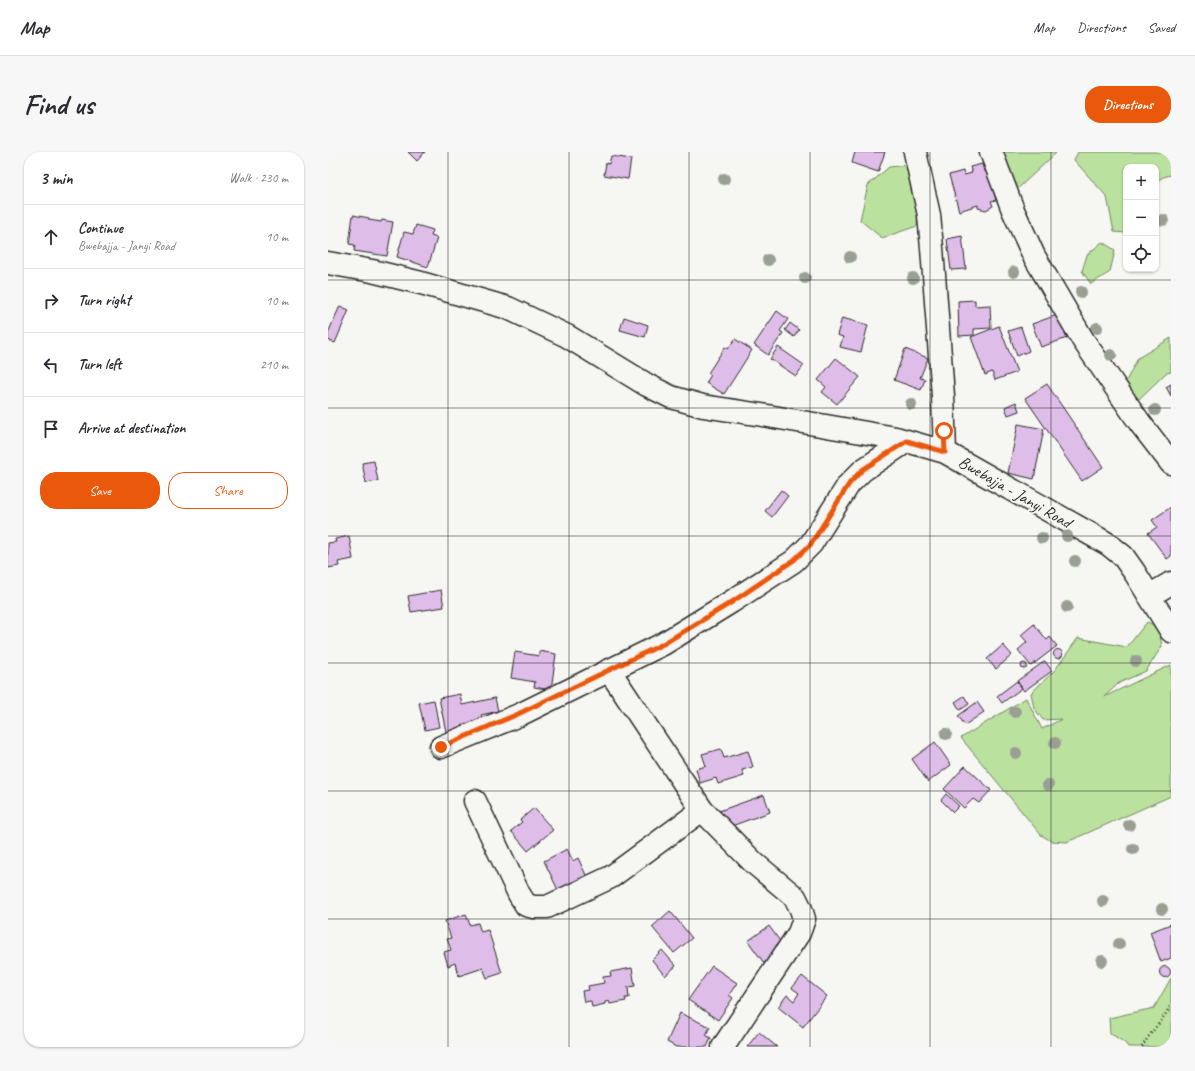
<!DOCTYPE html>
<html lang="en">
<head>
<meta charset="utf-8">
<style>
	body { margin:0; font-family:Caveat,sans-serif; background:#f7f7f7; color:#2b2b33 }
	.controls { position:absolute; right:12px; top:12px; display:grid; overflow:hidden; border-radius:8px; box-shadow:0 1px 3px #0004 }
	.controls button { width:36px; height:36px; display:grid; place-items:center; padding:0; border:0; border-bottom:1px solid #e1e1e2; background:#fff; color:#2b2b33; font:20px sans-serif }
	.stop { position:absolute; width:12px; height:12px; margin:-9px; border:3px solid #ea580c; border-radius:50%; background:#fff }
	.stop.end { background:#ea580c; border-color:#fff; box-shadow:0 1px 4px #0008 }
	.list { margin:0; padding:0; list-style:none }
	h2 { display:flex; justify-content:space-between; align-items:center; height:52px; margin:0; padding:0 16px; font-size:17px }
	h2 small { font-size:13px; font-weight:400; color:#7c7c81 }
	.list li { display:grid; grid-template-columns:26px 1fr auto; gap:12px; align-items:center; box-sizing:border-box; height:64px; padding:0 16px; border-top:1px solid #e1e1e2 }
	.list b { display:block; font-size:15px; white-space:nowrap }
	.list p { margin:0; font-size:13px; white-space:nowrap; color:#7c7c81 }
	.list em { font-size:13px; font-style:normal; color:#7c7c81 }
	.actions { display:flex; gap:8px; padding:12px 16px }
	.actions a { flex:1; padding:9px 0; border:1px solid #ea580c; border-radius:16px; text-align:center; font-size:14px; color:#ea580c }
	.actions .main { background:#ea580c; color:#fff }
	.icon { flex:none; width:22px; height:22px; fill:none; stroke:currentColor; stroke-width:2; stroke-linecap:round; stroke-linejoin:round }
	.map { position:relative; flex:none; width:843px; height:895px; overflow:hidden; border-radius:16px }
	header { display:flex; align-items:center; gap:24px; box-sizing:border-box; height:56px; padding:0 20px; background:#fff; border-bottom:1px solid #e1e1e2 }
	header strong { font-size:19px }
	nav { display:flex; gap:22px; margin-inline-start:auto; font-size:14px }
	.intro { display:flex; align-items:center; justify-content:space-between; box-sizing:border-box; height:96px; padding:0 24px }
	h1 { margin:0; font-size:28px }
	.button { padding:10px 18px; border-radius:16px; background:#ea580c; color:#fff; font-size:14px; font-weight:700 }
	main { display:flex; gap:24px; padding:0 24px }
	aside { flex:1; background:#fff; border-radius:16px; box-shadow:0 1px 3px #0004 }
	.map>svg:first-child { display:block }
	.green { fill:#bae19d; stroke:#728664 }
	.building { fill:#dfbde9; stroke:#2b2b2b }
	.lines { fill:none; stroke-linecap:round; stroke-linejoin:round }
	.minor-casing { stroke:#2b2b2b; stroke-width:25 }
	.path { stroke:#2b2b2b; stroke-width:2.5; stroke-dasharray:1 3; stroke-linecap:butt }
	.minor { stroke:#f6f6f2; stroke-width:22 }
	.tree { fill:#9a9f94 }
	.route { stroke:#ea580c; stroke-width:5 }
	.grid { fill:none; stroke:#2b2b2b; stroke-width:1; stroke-opacity:0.55 }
	.labels { text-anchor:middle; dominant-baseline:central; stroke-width:3.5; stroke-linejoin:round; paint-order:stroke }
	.street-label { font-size:17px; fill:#2b2b2b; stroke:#f6f6f2 }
</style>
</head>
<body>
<header>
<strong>Map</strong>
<nav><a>Map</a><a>Directions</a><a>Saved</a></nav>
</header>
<div class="intro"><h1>Find us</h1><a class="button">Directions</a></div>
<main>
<aside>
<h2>3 min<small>Walk · 230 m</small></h2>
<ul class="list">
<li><svg class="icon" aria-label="ahead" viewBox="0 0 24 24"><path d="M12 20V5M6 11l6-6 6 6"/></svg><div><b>Continue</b><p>Bwebajja - Janyi Road</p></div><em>10 m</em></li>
<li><svg class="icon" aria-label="right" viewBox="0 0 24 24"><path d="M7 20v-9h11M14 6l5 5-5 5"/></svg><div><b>Turn right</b></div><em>10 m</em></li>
<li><svg class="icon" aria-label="left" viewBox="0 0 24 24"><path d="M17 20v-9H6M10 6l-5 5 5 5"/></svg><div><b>Turn left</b></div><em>210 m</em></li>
<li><svg class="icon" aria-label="arrive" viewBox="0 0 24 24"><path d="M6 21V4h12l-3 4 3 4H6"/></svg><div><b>Arrive at destination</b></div></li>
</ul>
<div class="actions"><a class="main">Save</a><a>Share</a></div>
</aside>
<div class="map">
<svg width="843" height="895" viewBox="0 0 843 895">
	<rect width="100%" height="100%" fill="#f6f6f2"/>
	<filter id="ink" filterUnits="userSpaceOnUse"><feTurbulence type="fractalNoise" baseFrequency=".025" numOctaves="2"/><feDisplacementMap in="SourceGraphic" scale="8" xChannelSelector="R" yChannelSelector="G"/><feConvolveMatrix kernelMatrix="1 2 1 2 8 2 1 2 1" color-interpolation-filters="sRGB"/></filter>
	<g filter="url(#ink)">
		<path class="green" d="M668,0H727L728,1L684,42Z
			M750,0H843V23L835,25L828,30V15H798V81L786,80L779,45L746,8Z
			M581,13L590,44L589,74L554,86L532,68L540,33L561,15Z
			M774,90L787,98L782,120L763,132L754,119L759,103Z
			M843,186V220L838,221L810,248L800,241L797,231L810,206Z
			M819,470L830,475L834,494L818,519L791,531L776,545L843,513V644L739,690L723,689L713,683L633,586L698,546L714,577L734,567L715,568L706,556L703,541L727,518L750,486L799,495Z
			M843,826V895H800L797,891L782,881L781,866L826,856Z"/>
		<path class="building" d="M80,0H97L89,9Z
			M527,0H557L550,20L524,11Z
			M283,4L303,7L300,27L276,23L278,11L281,12Z
			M654,12L656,19L665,17L663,30L668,48L663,49L665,54L658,58L650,56V53L631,59L621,23L635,19L636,23L644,21L642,15Z
			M25,63L41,66V68L53,70L54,68L65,70L59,104L26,99L27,93L21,92Z
			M88,73L105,78L103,84L109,86L100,115L69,105L76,80L85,82Z
			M634,84L638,117L623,118L619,87Z
			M647,148V154L662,153L663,176L646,177V183L631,184L630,149Z
			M12,154L21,158L7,191L0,188V181Z
			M449,159L460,167L452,179L455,181L440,203L426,193Z
			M729,163L739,186L713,195L704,172Z
			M296,165L320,173L317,185L292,178Z
			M514,166L540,173L533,200L512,195L515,185L509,183Z
			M462,171L471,178L466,185L457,178Z
			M671,174L689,220L667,228L664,220L657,223L643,185Z
			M693,175L701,199L689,204L680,179Z
			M407,187L424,198L396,242L378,231L383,223L380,221L397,195L400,197Z
			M450,195L476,213L468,224L442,207Z
			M577,197L600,206L592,226L597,227L593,238L566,228Z
			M508,206L532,225L509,252L494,240L498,235L490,228Z
			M719,232L775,315L754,329L697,246Z
			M843,232V244L838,235Z
			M688,250L691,259L680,263L677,255Z
			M690,272L716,277L706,327L680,321Z
			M46,309L50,329L38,331L34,311Z
			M453,338L460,344L444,365L437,359Z
			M843,355V404L839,407L820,381L829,375L824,368Z
			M21,384L25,407L10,410L11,414L0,416V391L8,390L7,387Z
			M113,438L116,455L83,460L80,444Z
			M706,472L719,488L722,485L729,494L703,514L690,498L699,490L693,483Z
			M675,493L684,503L668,517L659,507Z
			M725.5 502a4.5 4.5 0 1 1 9 0a4.5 4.5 0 1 1-9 0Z
			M211,499L228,502L223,538L206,535L207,530L183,526L187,500L211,504Z
			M717,509L724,519L696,539L689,529Z
			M693 514a3 3 0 1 1 6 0a3 3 0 1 1-6 0Z
			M689,529L694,536L674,551L669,544Z
			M132,542L134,553L167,546L170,559L153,563L155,572L118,580L111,546Z
			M636,544L641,552L632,558L627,550Z
			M106,548L111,575L97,578L91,551Z
			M649,550L656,560L637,573L630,564Z
			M607,590L623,613L600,630L584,607Z
			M393,597L396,606L420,599L425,615L414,618L416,624L390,632L388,626L372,631L368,617L378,614L374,602Z
			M637,614L663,638L651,651L645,647L636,656L616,637Z
			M618,642L631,654L625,660L613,648Z
			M436,643L442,660L398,676L391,659Z
			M206,656L225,678L200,699L183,679L194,670L192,668Z
			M239,697L245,709L250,706L259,725L231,740L216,709Z
			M342,759L364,786L346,801L324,775Z
			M138,762L142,773L150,771L153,780L160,778L174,821L159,826L155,816L131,824L127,811L120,814L116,800L123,798L119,787L123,786L117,769Z
			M843,772V806L833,810L822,780Z
			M441,774L462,803L441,818L420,789Z
			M334,798L348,814L337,824L324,808Z
			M384,814L409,831L401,843L405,846L390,868L360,848Z
			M831.5 820a5.5 5.5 0 1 1 11 0a5.5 5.5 0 1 1-11 0Z
			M304,816L307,834L300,835L301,846H297L298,849L282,852L281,849L277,850V852L264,855L263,849L256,850L254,839L261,838L260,834L276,831L275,825L283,824L282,820Z
			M474,824L499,844L475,875L450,855L459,843L466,849L471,841L464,836Z
			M352,861L382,875L378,883L383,886L379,895H348L339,890Z
			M431,880L449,895H419Z"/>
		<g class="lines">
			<g class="minor-casing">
				<path id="minor" d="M587,0L601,63L604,96L615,244L617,300
					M663,0L685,58L706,104L755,188L812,271L843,311
					M0,111L44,119L93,131L180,156L239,184L319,233L343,245L375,254L434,263L568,286L617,300L780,392L795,404L807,421L843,479
					M821,444L843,431
					M281,518L374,658L426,711L467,745L473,757L476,767L471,781L395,895
					M113,595L191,563L335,492L403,450L466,409L483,392L521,332L535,318L579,289
					M147,649L191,742L198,753L206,755H219L283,725L374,658"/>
			</g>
			<path class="path" d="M814,895C822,880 836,868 843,852"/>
			<use href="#minor" class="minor"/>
		</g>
		<g class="tree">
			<circle cx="396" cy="27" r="6"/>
			<circle cx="835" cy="68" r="6"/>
			<circle cx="522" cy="105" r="6"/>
			<circle cx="440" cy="108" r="6"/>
			<circle cx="686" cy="120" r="6"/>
			<circle cx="477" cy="126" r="6"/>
			<circle cx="585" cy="126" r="6"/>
			<circle cx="753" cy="140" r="6"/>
			<circle cx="769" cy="176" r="6"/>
			<circle cx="783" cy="203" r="6"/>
			<circle cx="583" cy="252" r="6"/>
			<circle cx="827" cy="258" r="6"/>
			<circle cx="739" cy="384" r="6"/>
			<circle cx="714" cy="386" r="6"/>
			<circle cx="747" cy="409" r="6"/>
			<circle cx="739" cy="455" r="6"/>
			<circle cx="808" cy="509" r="6"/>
			<circle cx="687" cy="560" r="6"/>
			<circle cx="618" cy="582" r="6"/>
			<circle cx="727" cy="591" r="6"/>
			<circle cx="688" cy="601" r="6"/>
			<circle cx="720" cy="633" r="6"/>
			<circle cx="801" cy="673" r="6"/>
			<circle cx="805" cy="697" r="6"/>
			<circle cx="775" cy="749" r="6"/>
			<circle cx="834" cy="757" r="6"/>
			<circle cx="791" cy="792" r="6"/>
			<circle cx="774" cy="809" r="6"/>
		</g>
	</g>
	<g class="lines" filter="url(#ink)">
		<path class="route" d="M113,595L190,562L335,492L404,450L466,408L483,392L521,332L534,318L579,289L617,300L616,279"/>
	</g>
	<path class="grid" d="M120,0V895M241,0V895M361,0V895M482,0V895M602,0V895M723,0V895M0,128H843M0,256H843M0,384H843M0,511H843M0,639H843M0,767H843"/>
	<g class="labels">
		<g class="street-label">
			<text transform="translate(687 340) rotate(30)">Bwebajja - Janyi Road</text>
		</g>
	</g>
</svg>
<div class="controls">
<button>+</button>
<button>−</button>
<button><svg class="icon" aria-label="locate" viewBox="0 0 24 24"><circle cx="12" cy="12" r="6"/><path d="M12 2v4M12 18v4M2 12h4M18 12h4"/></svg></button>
</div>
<div class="stop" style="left:616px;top:279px"></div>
<div class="stop end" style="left:113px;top:595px"></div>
</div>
</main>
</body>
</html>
